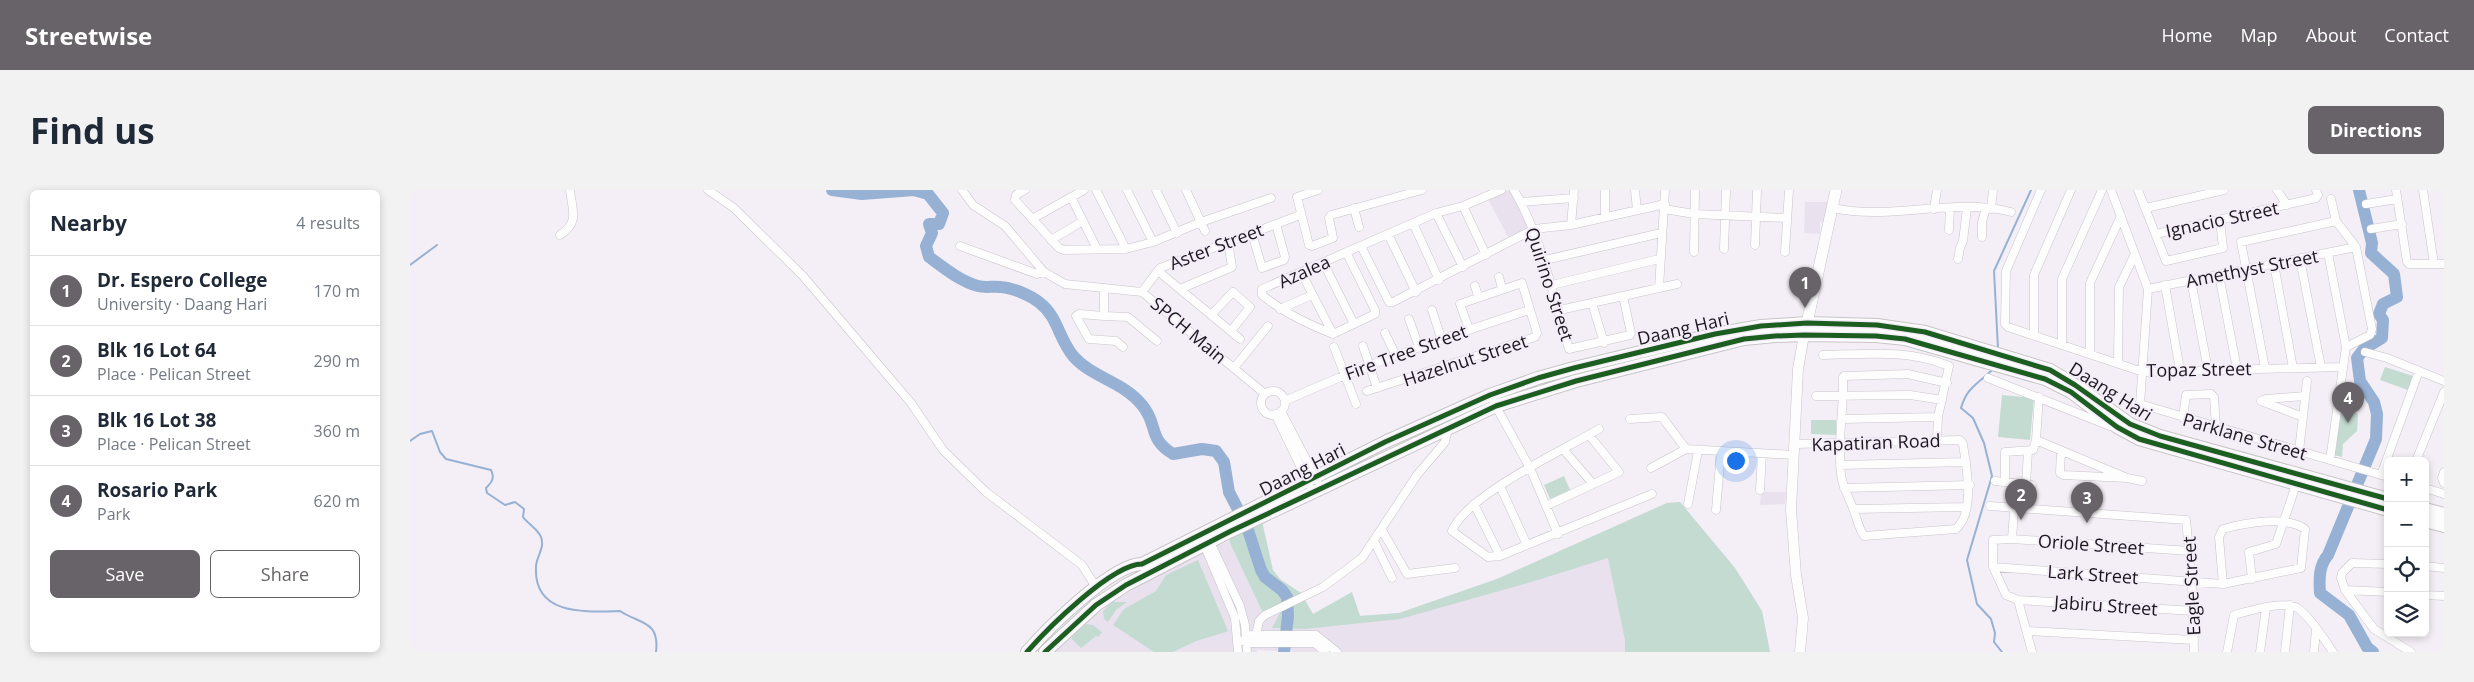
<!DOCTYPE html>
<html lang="en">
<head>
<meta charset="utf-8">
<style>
	body { margin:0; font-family:"Open Sans",sans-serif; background:#f2f2f3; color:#1f2937 }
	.controls { position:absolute; right:15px; bottom:15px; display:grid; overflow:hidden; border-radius:8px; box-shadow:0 2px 8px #0003 }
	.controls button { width:45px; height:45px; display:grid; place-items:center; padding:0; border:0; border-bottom:1px solid #e0e1e3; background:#fff; color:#1f2937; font:25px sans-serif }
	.you { position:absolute; left:1325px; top:270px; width:18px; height:18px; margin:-12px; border:4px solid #fff; border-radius:50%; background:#1a73e8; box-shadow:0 0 0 8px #1a73e833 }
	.badge { display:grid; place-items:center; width:32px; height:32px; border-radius:50%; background:#676368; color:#fff; font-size:16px; font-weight:700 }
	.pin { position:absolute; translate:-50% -41px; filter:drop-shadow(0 1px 2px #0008) }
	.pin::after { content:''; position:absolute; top:26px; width:18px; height:15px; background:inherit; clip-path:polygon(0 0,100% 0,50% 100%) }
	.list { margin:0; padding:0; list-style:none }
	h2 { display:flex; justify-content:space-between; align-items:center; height:65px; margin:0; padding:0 20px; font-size:21px }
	h2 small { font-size:16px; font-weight:400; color:#747a83 }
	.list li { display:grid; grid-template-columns:32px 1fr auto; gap:15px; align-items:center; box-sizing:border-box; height:70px; padding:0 20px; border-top:1px solid #e0e1e3 }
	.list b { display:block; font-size:19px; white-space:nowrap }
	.list p { margin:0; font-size:16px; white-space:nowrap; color:#747a83 }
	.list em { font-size:16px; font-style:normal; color:#747a83 }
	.actions { display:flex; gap:10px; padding:15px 20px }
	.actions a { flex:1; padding:11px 0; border:1px solid #676368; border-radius:8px; text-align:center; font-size:18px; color:#676368 }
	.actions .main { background:#676368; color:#fff }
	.icon { flex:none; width:28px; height:28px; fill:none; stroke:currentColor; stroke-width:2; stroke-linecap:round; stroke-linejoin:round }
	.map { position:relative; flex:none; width:2034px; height:462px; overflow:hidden; border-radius:8px }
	header { display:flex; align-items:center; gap:30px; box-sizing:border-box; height:70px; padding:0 25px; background:#676368; color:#fff }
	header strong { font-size:24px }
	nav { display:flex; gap:28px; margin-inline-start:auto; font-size:18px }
	.intro { display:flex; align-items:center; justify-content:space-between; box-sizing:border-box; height:120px; padding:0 30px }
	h1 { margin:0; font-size:35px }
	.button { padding:12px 22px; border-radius:8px; background:#676368; color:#fff; font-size:18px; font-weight:700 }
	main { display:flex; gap:30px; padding:0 30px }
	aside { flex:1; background:#fff; border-radius:8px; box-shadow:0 2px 8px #0003 }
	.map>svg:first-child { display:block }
	.built { fill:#e9e1ee }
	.green { fill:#c4dbd1 }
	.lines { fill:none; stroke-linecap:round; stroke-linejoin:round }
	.stream { stroke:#96b1d4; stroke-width:2 }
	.river { stroke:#96b1d4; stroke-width:12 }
	.minor-casing { stroke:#c8c4c9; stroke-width:9 }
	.tertiary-casing { stroke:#c8c4c9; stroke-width:11 }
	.secondary-casing { stroke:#c8c4c9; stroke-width:12 }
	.primary-casing { stroke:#c8c4c9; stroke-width:14 }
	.minor { stroke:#fdfdfe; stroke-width:8 }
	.tertiary { stroke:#fdfdfe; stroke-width:10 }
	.secondary { stroke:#fdfdfe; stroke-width:11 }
	.primary { stroke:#fdfdfe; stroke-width:12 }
	.cycleway-casing { stroke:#f5ecf9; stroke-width:8 }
	.cycleway { stroke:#1b5e20; stroke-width:5 }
	.labels { text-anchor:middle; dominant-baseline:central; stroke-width:4; stroke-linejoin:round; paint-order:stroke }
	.street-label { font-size:18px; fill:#1b181c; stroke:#f5ecf9 }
</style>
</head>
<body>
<header>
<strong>Streetwise</strong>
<nav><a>Home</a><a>Map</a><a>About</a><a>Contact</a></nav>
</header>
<div class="intro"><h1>Find us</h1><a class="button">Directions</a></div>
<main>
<aside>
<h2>Nearby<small>4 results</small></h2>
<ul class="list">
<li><span class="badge">1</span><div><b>Dr. Espero College</b><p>University · Daang Hari</p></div><em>170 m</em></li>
<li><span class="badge">2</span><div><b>Blk 16 Lot 64</b><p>Place · Pelican Street</p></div><em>290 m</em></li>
<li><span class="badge">3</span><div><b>Blk 16 Lot 38</b><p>Place · Pelican Street</p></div><em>360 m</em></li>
<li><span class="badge">4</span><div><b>Rosario Park</b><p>Park</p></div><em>620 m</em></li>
</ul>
<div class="actions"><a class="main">Save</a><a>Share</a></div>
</aside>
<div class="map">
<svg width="2034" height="462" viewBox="0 0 2034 462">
	<rect width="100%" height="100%" fill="#f4eff6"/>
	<path class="built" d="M1094,0H1100L1118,37L1098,47L1077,7Z
		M1395,12H1420L1417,31L1410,32V44L1394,43Z
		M1351,302H1376L1375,314L1350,315Z
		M1270,312L1325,378L1352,421L1360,462H888L847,460V462H643L672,435L702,412L759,379L819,351L853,422L900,419L903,424L942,402L950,426L989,423L1087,389L1257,313Z"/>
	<path class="green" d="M1975,177L2003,186L1998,200L1970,190Z
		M1933,197L1939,204L1941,217L1948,225L1947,241L1933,254L1932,267L1924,265Z
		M1592,205L1624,208L1620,250L1588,247Z
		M1401,230H1426V245L1401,244Z
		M1154,286L1160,300L1140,309L1134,295Z
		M1270,312L1325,378L1352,421L1360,462H1215V450L1198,368L1118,393L990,429L895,439L862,438L871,421L853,423L819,351L823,345L852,331L863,380L870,389L891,403L903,424L942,402L950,426L989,423L1087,389L1257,313Z
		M788,370L818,441L816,442L786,451L763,462H744L703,435L714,419L746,401L756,385Z
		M702,412H717L706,420L698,432L694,429L693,421Z
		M675,434L683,435L692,442L688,447L686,446L671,458L661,448Z"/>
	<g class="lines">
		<path class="stream" d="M0,75L27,55
			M1588,159L1584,81L1621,0
			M1582,180C1568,194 1557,197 1551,218L1563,228L1574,253L1582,286L1557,370L1567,414L1581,429L1585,443L1584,452L1592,462
			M0,251L10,244L22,241L30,262L36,269L81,280C85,288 82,292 76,298L77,303L95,315L105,312L114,319L113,327C118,334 128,339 131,347C135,358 127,365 126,376C123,426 175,422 210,421C229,434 250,430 246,462"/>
		<path class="river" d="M422,0L452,4L504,0L518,4L533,23L529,34H519L522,43L516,56L519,67C534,78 550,91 568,96C575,98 583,96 591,97C603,98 620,105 630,113C648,127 649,150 664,167C683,188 714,192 732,215C749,235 737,248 763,264L792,259L806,261L814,272L819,302L837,337L851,380L855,387L872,400L877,407L878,426L874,462
			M1949,0L1962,53L1961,63L1984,84L1987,107L1973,114L1969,124L1973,130L1972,148L1954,159L1947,168L1950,191L1964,212L1967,224L1966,249L1918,365C1909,375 1909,389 1910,403L1939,425L1957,457L1963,462"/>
		<g class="minor-casing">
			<path id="minor" d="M298,0L324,18L393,86L501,213L533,260L576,302L672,375L686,397
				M552,0L563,15L595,36L634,82L655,94L732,102L855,204
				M615,0L606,5L605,10L649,58L654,60L716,59L743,52L791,32L861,8
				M686,0L716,59
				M717,0L743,52
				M746,0L767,43
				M776,0L795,41
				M908,0L887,7L899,55L902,56L923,48L919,28L921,25L1012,0
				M1104,0C1133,50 1142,104 1159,159L1220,145L1221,143L1213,106
				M1225,0L1227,20
				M1631,0L1596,81L1595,134L1598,137L1733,182L1931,177
				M1701,0L1738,99L1730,214L1978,287
				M1728,0L1756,71L1813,58L1810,30
				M1867,0L1877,15
				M1986,0L1997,72L1999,74H2034
				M2013,0L2024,74
				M661,7L687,59
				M1111,12L1164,8
				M1956,14L1987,9
				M1053,16L1076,65
				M944,18L949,37
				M1423,18C1481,31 1543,7 1601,22
				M1736,18L1814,0
				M1254,19L1284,24L1377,28
				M1524,19L1527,0
				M1581,19L1583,0
				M1026,23L1053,77
				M1195,27V0
				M622,29L674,0
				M1003,33L1029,90
				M1161,35L1164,0
				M1961,39L1992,34
				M1539,40L1540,18
				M842,43L852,78L874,70L875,67L866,34
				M978,44L1006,102
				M1746,44L1906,8L1908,5L1906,0
				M150,45C170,32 162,20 160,0
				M1572,47V32L1576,18
				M641,50L673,31
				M1345,55L1347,0
				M550,56L627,84L634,82
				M951,56L979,112H983L1124,39L1161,35L1255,14
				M1314,59L1316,0
				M936,62L965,120V124L923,144C897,134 874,123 852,105V99L1026,23L1053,16L1091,0
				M1284,62L1285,0
				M1375,62L1379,0
				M1918,63L1936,157
				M1548,69L1550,58L1553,51L1557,18
				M1890,69L1911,177
				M1135,70L1251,43
				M913,72L944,134
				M1864,74L1883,178
				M748,81L830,149
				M891,82L923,144
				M1809,85L1827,179
				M1089,87L1092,98
				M1781,90L1798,180
				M1142,95L1249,69
				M1755,95L1770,180
				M1065,96L1068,106
				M694,98V126L718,127L747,151
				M1249,98L1255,0
				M770,99L822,77L818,52
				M1738,99L1946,57
				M732,102L750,78L890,25
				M1182,113L1194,153
				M870,119L902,105
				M1022,120L1031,148
				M1150,120L1267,94
				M802,124L823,102L840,117L821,141
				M694,126L669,124L666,126L679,149L706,151L713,157
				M999,129L1009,157
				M975,143L986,166
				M1624,145V85L1661,0
				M1652,154V89L1692,0
				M953,156L967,198
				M924,157L946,214
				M1955,162L1977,168L2034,191
				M1680,163V93L1711,26
				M1413,165C1457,164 1497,159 1539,176L1528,227L1527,250
				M1708,172L1709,97L1725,64
				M824,178L858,136
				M1855,178L1831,52L1926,31
				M1578,188L1700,236
				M957,201L1125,147L1127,143L1112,93L1050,114L1059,139
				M851 213a12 12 0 1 1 24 0a12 12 0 1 1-24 0Z
				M1406,206L1500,205L1532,210
				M1629,207L1626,250L1717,288
				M875,211C954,175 1036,147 1119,120
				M1851,211L1856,209L1895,206
				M1851,211L1893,227
				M1084,213L1120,278L1148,344
				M871,221L907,290
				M865,224L899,294
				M1773,228L1776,205L1801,204L1804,207L1806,237
				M1220,229L1252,227L1276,259L1384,265
				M1432,229L1528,227
				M1189,239C1154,260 1056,305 1042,341L1078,367L1090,366L1242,304
				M1385,254L1550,250L1553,254C1556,276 1566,321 1546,339L1454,346C1449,339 1447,329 1444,321C1440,309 1432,297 1431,284C1427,252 1434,219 1433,187L1434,186L1498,184L1537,193
				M1153,259L1183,294
				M1651,261L1650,283L1653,285L1717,288L1732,291
				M1889,261L1897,191
				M1920,270L1936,157L1960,145L1962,139L1946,57L1926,31L1921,9
				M2006,271L2034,202
				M1430,275L1556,272
				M1241,278L1276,259
				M2034,282L2032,288L2034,293
				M1971,285L2009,181
				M1585,291L1622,295
				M1595,292V262L1623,260L1626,250
				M1616,294L1618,261
				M1090,296L1117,355
				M1434,298L1560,295
				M2015,298L2034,304
				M1350,300L1352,264
				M1064,314L1090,366
				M1278,314L1288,261
				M1136,316L1209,282L1179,245
				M1580,316L1776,330L1782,391L1784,462
				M1444,319L1556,317
				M1306,320L1311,262
				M972,340L997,384L1045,378
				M1602,349L1605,307
				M799,350L830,416L835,435L837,462
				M964,351L982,388
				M793,352L825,428L828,462
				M1978,374L1942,373L1932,383L1931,388L1935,400L1964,439L2001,462
				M2015,376L2034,378
				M1583,377L1813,394L1891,378L1895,339C1875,325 1835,333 1813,339L1809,347L1813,394
				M1842,389L1839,362L1866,354L1887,292
				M1935,400L1978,402
				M2015,405L2034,406
				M1608,410L1784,421
				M1617,441L1784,450
				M842,445H906L927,462
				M846,445L849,431L855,425L913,397L952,368L1007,285L1035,252L1038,238
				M833,451L837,453H905L915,462
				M1622,462L1608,410L1596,405L1583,377V350L1602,349L1780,361
				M1817,462L1824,425C1839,421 1876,409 1889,419C1902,429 1913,448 1923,462
				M1850,462L1856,418
				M1875,462L1880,415
				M1904,462L1906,439"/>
		</g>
		<g class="tertiary-casing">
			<path id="tertiary" d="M1390,462L1393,428L1386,385L1381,320L1388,179L1394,145"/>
		</g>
		<g class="secondary-casing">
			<path id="secondary" d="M1397,133L1426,0"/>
		</g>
		<g class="primary-casing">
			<path id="primary" d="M2015,319L2034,324
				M2015,331L2034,336
				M617,462C637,439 702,374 732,374L975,252L1080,205L1128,188L1164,178L1305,144L1351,136L1397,133L1467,135L1515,142L1640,180L1665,195L1720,234L1750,246L1978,309
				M635,462L686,415L716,395L821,341L1086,216L1166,191L1334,149L1365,146L1394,145L1466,146L1495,149L1635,189L1661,202L1707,237L1729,249L1978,320"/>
		</g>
		<use href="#minor" class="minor"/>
		<use href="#tertiary" class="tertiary"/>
		<use href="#secondary" class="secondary"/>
		<use href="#primary" class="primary"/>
		<g class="cycleway-casing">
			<path id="cycleway" d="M617,462C637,439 702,374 732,374L975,252L1080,205L1128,188L1164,178L1305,144L1351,136L1397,133L1467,135L1515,142L1640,180L1665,195L1720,234L1750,246L1978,309
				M635,462L686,415L716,395L821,341L1086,216L1166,191L1334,149L1365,146L1394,145L1466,146L1495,149L1635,189L1661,202L1707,237L1729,249L1978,320"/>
		</g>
		<use href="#cycleway" class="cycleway"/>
	</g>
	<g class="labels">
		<g class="street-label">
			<text transform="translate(1812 29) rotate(-12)">Ignacio Street</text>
			<text transform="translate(806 56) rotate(-21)">Aster Street</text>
			<text transform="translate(1842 78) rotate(-11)">Amethyst Street</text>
			<text transform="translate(894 81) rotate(-24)">Azalea</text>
			<text transform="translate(1140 94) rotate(72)">Quirino Street</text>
			<text transform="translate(1273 138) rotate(-13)">Daang Hari</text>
			<text transform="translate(779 140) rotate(40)">SPCH Main</text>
			<text transform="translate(996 162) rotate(-20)">Fire Tree Street</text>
			<text transform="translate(1055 170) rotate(-18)">Hazelnut Street</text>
			<text transform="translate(1789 179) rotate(-1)">Topaz Street</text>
			<text transform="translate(1701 201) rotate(32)">Daang Hari</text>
			<text transform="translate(1835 246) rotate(16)">Parklane Street</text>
			<text transform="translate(1466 252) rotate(-2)">Kapatiran Road</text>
			<text transform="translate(892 279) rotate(-27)">Daang Hari</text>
			<text transform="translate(1681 354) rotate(4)">Oriole Street</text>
			<text transform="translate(1683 384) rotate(4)">Lark Street</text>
			<text transform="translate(1781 396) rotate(-93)">Eagle Street</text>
			<text transform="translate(1696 415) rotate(4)">Jabiru Street</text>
		</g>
	</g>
</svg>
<div class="controls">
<button>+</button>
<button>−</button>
<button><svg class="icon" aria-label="locate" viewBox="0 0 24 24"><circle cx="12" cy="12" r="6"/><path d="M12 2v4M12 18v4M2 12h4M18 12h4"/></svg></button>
<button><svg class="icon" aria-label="layers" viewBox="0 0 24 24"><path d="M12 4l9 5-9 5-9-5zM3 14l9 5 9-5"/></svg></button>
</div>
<div class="you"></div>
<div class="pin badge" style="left:1395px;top:118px">1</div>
<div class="pin badge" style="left:1611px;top:330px">2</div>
<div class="pin badge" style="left:1677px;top:333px">3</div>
<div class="pin badge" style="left:1938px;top:233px">4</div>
</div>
</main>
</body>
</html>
